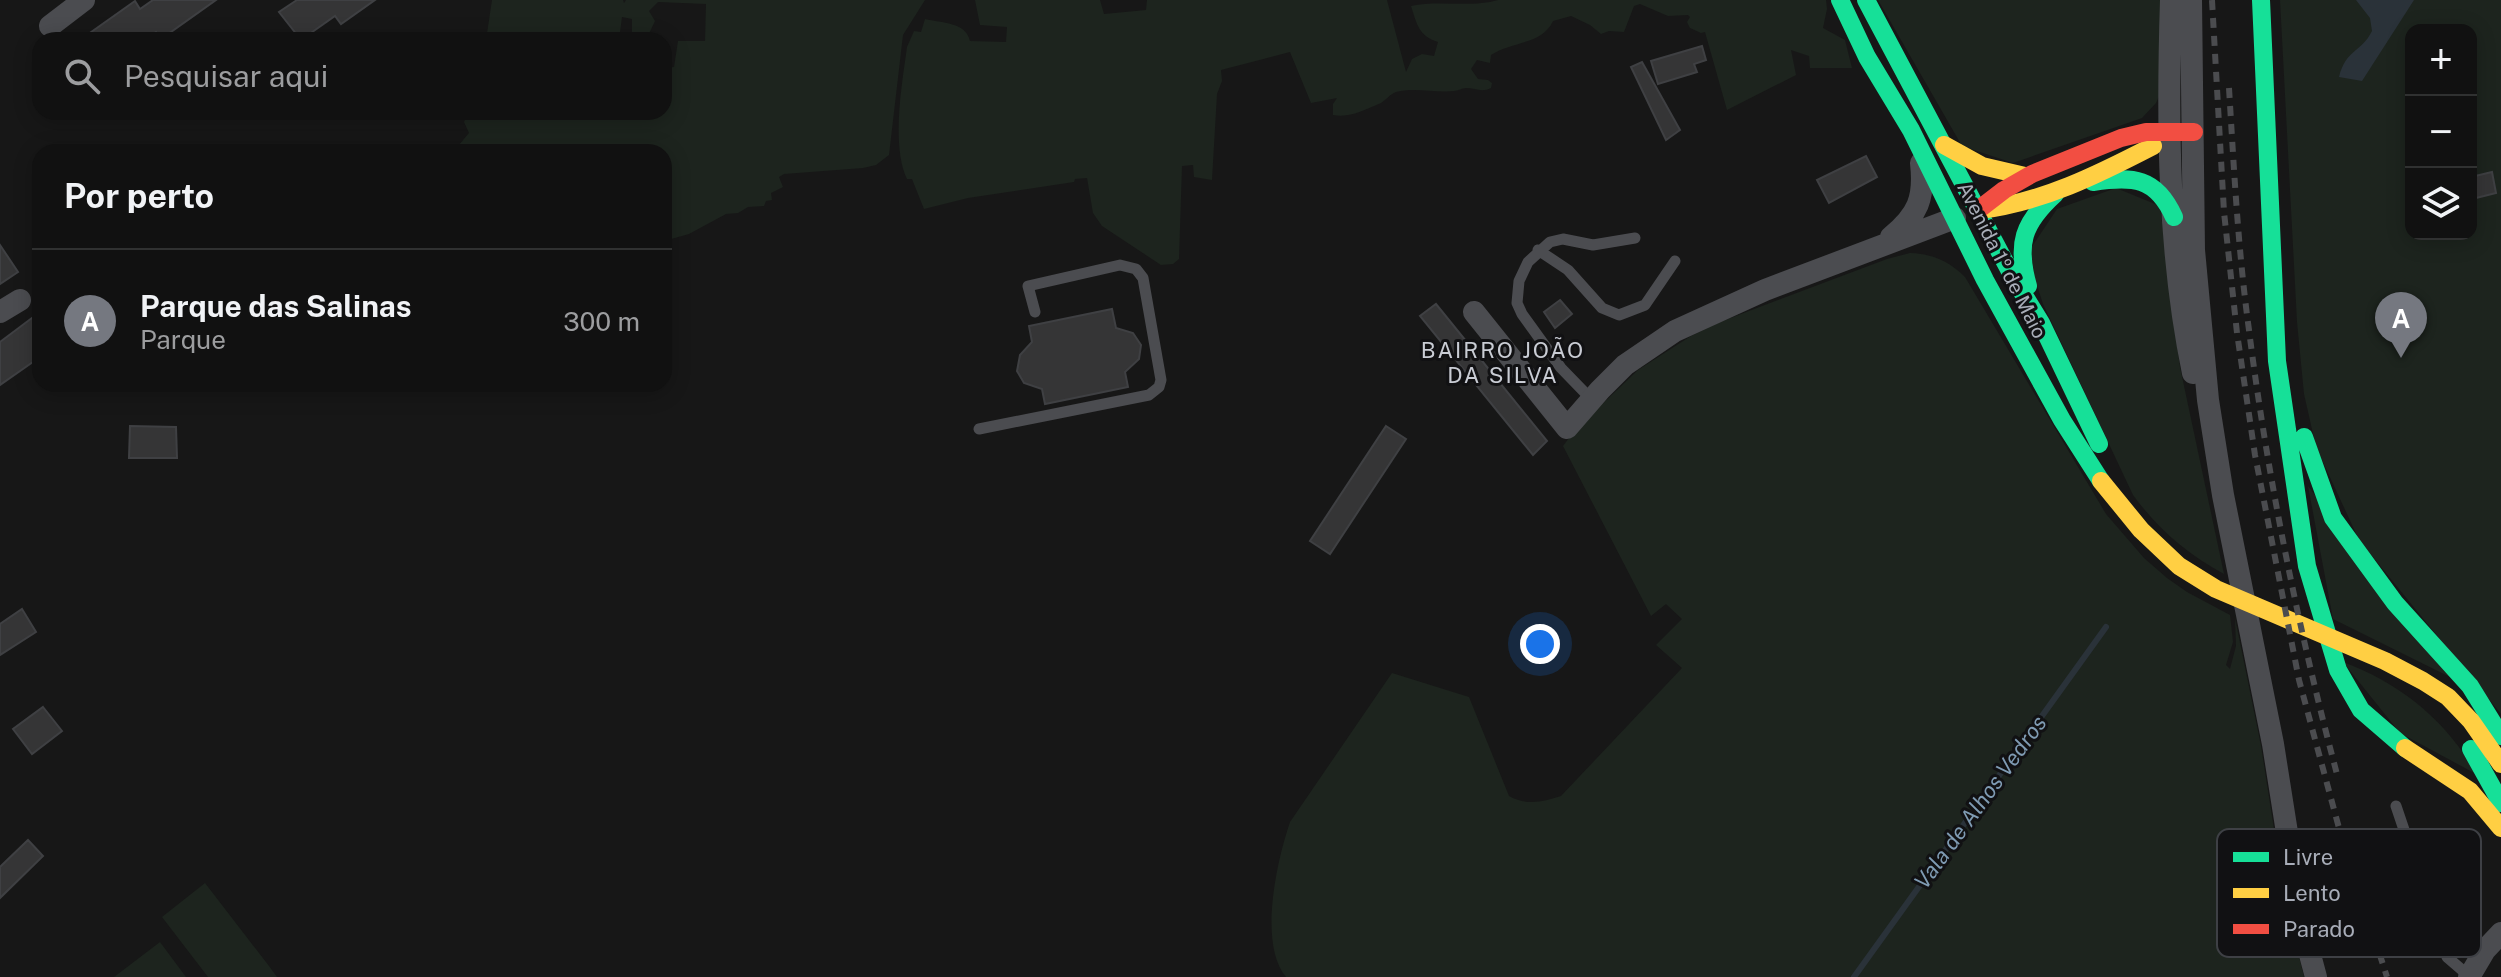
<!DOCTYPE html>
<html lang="pt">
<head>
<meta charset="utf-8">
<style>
	body { margin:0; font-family:"Public Sans",sans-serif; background:#1e1f1f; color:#f1f3f6 }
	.controls { position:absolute; right:24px; top:24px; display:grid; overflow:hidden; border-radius:16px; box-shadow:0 4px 20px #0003 }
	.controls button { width:72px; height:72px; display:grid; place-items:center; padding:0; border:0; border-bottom:2px solid #303131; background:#111; color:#f1f3f6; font:40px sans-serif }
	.you { position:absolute; left:1540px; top:644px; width:28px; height:28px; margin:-20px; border:6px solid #fff; border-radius:50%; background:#1a73e8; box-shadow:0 0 0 12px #1a73e833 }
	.badge { display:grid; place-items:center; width:52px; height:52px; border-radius:50%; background:#757880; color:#fff; font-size:26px; font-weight:700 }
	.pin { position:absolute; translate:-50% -66px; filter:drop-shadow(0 2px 4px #0008) }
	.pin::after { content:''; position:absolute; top:42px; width:28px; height:24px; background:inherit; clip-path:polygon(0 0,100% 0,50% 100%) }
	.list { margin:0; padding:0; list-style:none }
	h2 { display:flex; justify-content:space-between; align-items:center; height:104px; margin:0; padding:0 32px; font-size:34px }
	h2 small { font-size:26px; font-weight:400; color:#9c9d9f }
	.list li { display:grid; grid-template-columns:52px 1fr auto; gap:24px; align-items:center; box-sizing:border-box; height:144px; padding:0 32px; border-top:2px solid #303131 }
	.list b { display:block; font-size:30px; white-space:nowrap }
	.list p { margin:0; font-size:26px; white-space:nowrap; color:#9c9d9f }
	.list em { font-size:26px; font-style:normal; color:#9c9d9f }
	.icon { flex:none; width:44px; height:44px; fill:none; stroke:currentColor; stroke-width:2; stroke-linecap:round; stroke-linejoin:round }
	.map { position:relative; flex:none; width:2501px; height:977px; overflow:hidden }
	.search { position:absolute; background:#111; box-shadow:0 4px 20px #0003; left:32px; top:32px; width:640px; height:88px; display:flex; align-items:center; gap:20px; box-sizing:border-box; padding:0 28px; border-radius:24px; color:#9c9d9f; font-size:30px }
	.panel { position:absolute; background:#111; box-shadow:0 4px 20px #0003; left:32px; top:144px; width:640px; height:248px; border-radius:24px }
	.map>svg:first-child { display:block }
	.green { fill:#1d241e; fill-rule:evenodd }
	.water { fill:#2a3239 }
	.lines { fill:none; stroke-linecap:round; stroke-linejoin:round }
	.stream { stroke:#2a3239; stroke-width:6 }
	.building { fill:#353536; stroke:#3f4043; stroke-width:2 }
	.lane { stroke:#4b4c50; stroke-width:11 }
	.street { stroke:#4b4c50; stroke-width:22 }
	.fast { stroke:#16e098; stroke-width:18 }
	.slow { stroke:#ffcf43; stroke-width:18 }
	.jam { stroke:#f24e42; stroke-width:18 }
	.rail { stroke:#4b4c4f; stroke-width:6; stroke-dasharray:10 8; stroke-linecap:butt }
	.labels { text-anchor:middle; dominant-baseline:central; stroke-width:6; stroke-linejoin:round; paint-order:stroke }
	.street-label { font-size:20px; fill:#a8adb8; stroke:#111113 }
	.neighbourhood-label { font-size:22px; letter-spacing:2px; fill:#c9ccd4; stroke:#111113 }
	.water-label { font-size:22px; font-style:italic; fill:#7f9bb3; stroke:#111113 }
	.key { fill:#111113; stroke:#3e4045; stroke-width:2 }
	.key-label { font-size:22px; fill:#a8adb8 }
</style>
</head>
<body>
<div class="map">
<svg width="2501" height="977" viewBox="0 0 2501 977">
	<rect width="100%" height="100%" fill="#171717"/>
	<path class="green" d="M492,0H623L624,3L626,0H925L903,35L889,155L876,165L863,168L784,174L779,177L783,187L771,193L772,200L766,201L764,206L748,207L738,213L726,214L689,234L664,241V152H453L469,133L464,122L468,112H664V68L674,67L678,41H705L706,4L658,2L649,11L655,21L646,40H632V19L622,17L619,40H486Z
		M975,0H1100L1104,14L1146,10L1147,0H1387L1406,72L1412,59L1422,54L1434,56L1438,42C1419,36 1417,25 1411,6C1438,0 1472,8 1498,0H1826L1827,9L1823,28L1845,40L1852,68H1810L1809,56L1791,50L1796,75L1727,110L1705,32L1701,33L1690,28L1687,22L1690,17L1688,15L1668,16L1640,4L1634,6L1624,32L1609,31L1601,34L1590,25L1571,16L1553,21C1542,45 1512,41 1491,55L1490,63L1477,60L1471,69L1478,79L1488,80L1492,83L1491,88C1481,93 1476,88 1466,88C1462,88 1458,91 1454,91C1435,93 1415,87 1396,92C1390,94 1386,100 1381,103C1364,110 1351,118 1333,115V104L1337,98L1311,103L1290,52L1221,70L1222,81L1217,94L1212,180L1194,177L1193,165L1182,166L1179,259L1173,264L1161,265L1102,226L1093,213L1087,178L1075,179L1074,182L968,198L924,209L912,179H907C891,145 902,84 907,47L914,31L921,32L925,19C942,23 966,22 970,41L1006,42L1007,27L980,25Z
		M1878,0H2164L2161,92L2156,103L2142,118L2013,163L1962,146Z
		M2280,0H2501V714L2359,540L2316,447L2304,394L2297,322ZM2411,30H2471V234H2411Z
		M2116,188L2160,206L2180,367L2224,574C2187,554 2158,529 2133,495L2043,304L2027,254L2057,209Z
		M1910,253C1933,254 1949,261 1965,277L2106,514L2144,558L2167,578L2187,592L2230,615L2233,642L2226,665L2230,669L2236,646L2235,618L2261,746L2285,900L2304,977H1286C1258,944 1277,860 1290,822L1392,673L1469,697L1509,796C1527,806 1543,802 1561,796L1682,668L1656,645L1682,619L1666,604L1651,616L1563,446L1591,409L1595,411L1638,370L1691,336L1720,322L1887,259Z
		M2308,486L2458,681L2333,619Z
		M2343,662C2402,684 2445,720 2478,775L2400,733Z
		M205,883L269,966L277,977H208L162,917Z
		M160,942L186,977H114Z"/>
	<path class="water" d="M2356,0H2414L2362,81L2339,77C2346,49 2361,53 2372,31L2370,18Z"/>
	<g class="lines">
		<path class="stream" d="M1854,977L2106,627"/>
	</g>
	<path class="building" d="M153,0H216L161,39L156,32L145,40H80L135,1L140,9Z
		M297,0H375L341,24L335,16L301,40L279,12Z
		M1702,46L1706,60L1694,64L1697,72L1658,84L1651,61Z
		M1642,62L1680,130L1666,140L1631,67Z
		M1866,156L1877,177L1829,203L1817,180Z
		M2492,172L2496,193L2476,198L2471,177Z
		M0,245L18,272L0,284Z
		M1560,300L1572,314L1555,328L1544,312Z
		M1436,304L1547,441L1533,455L1420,316Z
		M1112,309L1116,328L1133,333L1141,345L1139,359L1125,372L1128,387L1045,404L1042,389L1024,383L1017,371L1020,355L1032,342L1029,326Z
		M40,312V357L0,385V342Z
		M130,426L176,427L177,458H129Z
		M1386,426L1406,439L1330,554L1310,541Z
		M22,609L36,632L0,655V624Z
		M43,707L62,731L32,754L13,729Z
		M28,840L43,856L0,898V867Z"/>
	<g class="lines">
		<path class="lane" d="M1538,250L1568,270L1602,308L1619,315L1645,305L1675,261
			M1592,400L1561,368L1522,314L1517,303L1519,281L1528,262L1550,242L1563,239L1593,245L1635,238
			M979,429L1149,395L1159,387L1161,380L1143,278L1136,269L1120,265L1028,286L1035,312
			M2396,806L2447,957L2469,976"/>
		<path class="street" d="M2171,0C2167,124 2168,252 2193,373
			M2191,0L2194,250L2208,400L2223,495L2273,744L2301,921L2316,977
			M50,26L84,0
			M1891,237C1918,215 1925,198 1921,163
			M0,312L20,300
			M1474,312L1567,428L1600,390L1625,365L1675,331L1765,290L1955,218
			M2469,977L2485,950L2501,933"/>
		<path class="fast" d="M1840,0L1867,57L1911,130L1985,280L2062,420L2101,481
			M1866,0L2013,277L2041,323L2099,444
			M2261,0L2277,361L2307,566L2338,670L2361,710L2405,748
			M2093,182C2133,176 2156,177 2174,217
			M2028,286C2016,244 2023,223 2055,194
			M2304,437L2333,518L2395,603L2470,686L2501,736
			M2471,749L2501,803"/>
		<path class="slow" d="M1944,145L1982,166L2025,176
			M1980,210C2043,202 2097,175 2153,146
			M2101,481L2141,530L2179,566L2216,589L2385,661L2423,681L2448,697L2471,721L2501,764
			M2405,748L2470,791L2501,828"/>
		<path class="jam" d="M1978,210L2004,190L2032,174L2121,138L2146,132H2194"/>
		<path class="rail" d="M2212,0L2224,212L2237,333L2255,455L2299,680L2339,828L2387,977
			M2229,88C2234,169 2238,250 2249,330C2268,481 2299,632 2338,778"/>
	</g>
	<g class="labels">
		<g class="street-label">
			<text transform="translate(2002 260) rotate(63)">Avenida 1º de Maio</text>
		</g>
		<g class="neighbourhood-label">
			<text x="1503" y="350">BAIRRO JOÃO<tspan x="1503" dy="25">DA SILVA</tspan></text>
		</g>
		<g class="water-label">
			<text transform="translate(1980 802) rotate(-54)">Vala de Alhos Vedros</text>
		</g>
	</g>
	<rect x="2217" y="829" width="264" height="128" rx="12" class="key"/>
	<rect x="2233" y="852" width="36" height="10" fill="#16e098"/>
	<rect x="2233" y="888" width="36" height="10" fill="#ffcf43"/>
	<rect x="2233" y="924" width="36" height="10" fill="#f24e42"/>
	<g class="key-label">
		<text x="2283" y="865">Livre</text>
		<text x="2283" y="901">Lento</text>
		<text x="2283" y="937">Parado</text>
	</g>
</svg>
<div class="controls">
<button>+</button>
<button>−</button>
<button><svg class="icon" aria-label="layers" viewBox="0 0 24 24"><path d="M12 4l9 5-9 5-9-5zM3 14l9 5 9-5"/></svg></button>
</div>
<div class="you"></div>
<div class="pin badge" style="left:2401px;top:358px">A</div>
<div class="search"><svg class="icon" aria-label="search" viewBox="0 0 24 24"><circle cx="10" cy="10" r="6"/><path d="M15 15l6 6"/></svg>Pesquisar aqui</div>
<section class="panel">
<h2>Por perto<small></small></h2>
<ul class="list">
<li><span class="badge">A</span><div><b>Parque das Salinas</b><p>Parque</p></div><em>300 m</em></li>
</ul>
</section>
</div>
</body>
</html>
